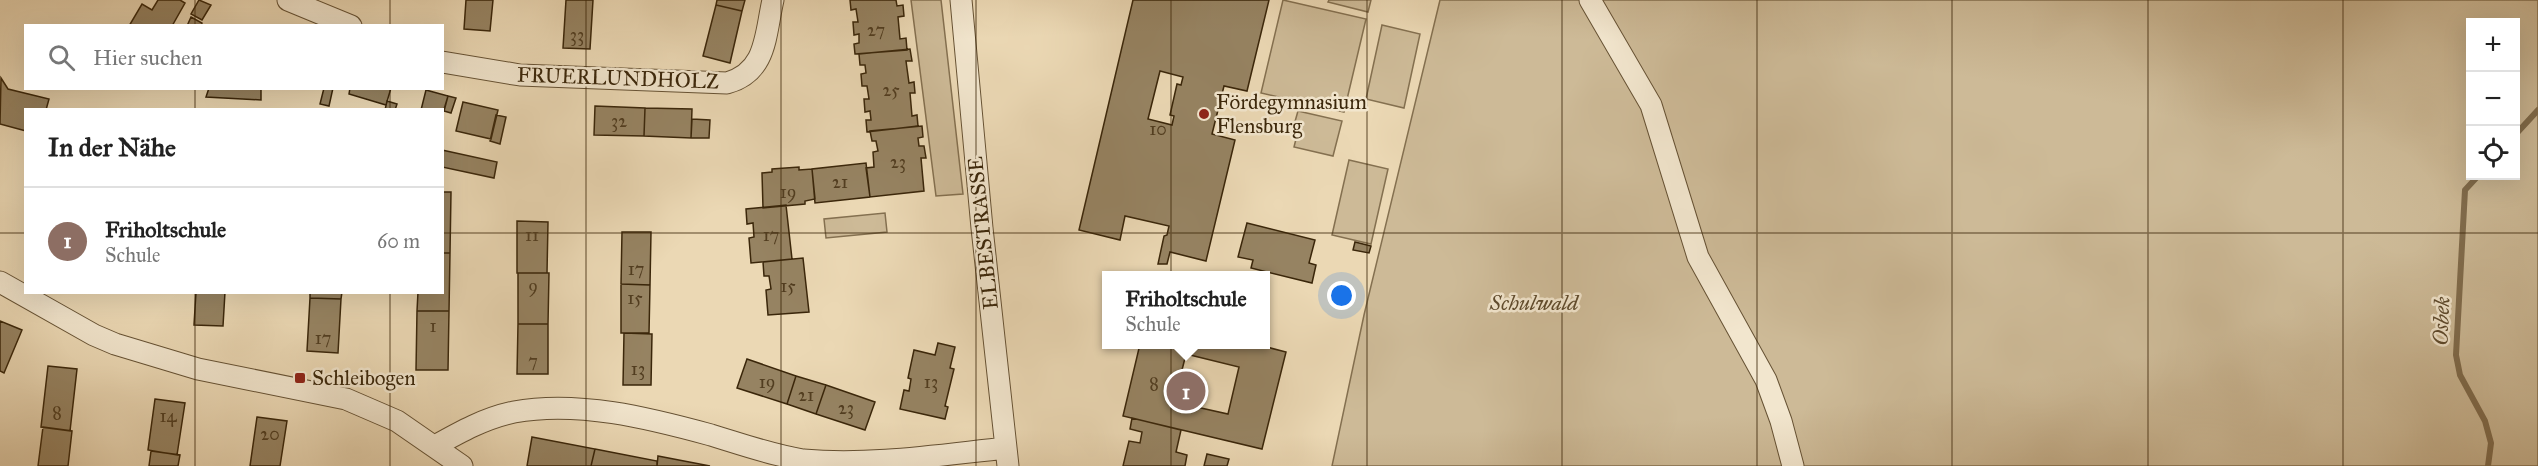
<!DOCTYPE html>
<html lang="de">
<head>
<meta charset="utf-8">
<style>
	body { margin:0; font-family:"IM FELL Great Primer",serif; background:#f2f2f2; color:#222 }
	.controls { position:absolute; right:18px; top:18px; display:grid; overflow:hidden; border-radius:0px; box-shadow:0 6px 24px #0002 }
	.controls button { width:54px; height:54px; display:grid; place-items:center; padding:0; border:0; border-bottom:2px solid #e0e0e0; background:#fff; color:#222; font:30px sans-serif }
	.you { position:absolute; left:1342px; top:296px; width:21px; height:21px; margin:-15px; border:4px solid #fff; border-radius:50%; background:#1a73e8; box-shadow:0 0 0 9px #1a73e833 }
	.badge { display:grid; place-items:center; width:39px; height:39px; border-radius:50%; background:#111827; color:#fff; font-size:20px; font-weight:700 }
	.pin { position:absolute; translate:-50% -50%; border:3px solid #fff; box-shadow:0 2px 6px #0006 }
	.popup { position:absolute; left:1102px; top:271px; width:168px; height:78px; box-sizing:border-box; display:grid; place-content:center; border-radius:0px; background:#fff; filter:drop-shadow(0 2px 4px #0005); font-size:20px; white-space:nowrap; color:#767676 }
	.popup b { font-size:22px; color:#222 }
	.popup::after { content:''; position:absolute; left:50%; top:100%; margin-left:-12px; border:12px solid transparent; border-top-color:#fff }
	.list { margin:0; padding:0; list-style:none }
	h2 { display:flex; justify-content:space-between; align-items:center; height:78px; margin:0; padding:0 24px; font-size:26px }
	h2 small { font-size:20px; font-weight:400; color:#767676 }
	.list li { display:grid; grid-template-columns:39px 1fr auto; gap:18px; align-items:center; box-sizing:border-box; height:108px; padding:0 24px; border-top:2px solid #e0e0e0 }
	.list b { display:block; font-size:22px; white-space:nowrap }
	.list p { margin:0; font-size:20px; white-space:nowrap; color:#767676 }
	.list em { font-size:20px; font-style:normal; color:#767676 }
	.icon { flex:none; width:33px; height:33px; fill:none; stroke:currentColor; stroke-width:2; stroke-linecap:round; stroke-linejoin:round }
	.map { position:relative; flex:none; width:2538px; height:466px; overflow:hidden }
	.search { position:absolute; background:#fff; box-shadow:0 6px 24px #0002; left:24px; top:24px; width:420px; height:66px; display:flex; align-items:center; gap:15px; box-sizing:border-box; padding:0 21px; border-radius:0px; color:#767676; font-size:22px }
	.panel { position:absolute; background:#fff; box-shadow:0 6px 24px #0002; left:24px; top:108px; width:420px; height:186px; border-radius:0px }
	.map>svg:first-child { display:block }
	.green { fill:#cdba97; stroke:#847050; stroke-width:1.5; fill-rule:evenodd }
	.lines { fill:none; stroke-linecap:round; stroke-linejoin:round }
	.stream { stroke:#806c4d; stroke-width:6 }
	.building { fill:#968362; stroke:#3a260a; stroke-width:1.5; fill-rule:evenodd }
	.minor-casing { stroke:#665234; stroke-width:23 }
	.minor { stroke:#f2e6ce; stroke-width:21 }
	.grid { fill:none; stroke:#3a260a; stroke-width:1.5; stroke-opacity:0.55 }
	.poi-dot { fill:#8f2418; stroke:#f2e6ce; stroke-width:2 }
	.labels { text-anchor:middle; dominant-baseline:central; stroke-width:5; stroke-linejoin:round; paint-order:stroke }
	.number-label { font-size:18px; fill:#513d20 }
	.street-label { font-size:21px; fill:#3a260a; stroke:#f2e6ce }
	.poi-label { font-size:21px; fill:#3a260a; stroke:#f2e6ce; text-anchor:start }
	.park-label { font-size:21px; font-style:italic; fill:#5f4b2d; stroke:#f2e6ce }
	.water-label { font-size:22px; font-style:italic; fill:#5d492c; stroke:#f2e6ce }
</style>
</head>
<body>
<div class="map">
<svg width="2538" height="466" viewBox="0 0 2538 466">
	<rect width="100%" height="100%" fill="#ebd8b4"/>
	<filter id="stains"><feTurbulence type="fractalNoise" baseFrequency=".00333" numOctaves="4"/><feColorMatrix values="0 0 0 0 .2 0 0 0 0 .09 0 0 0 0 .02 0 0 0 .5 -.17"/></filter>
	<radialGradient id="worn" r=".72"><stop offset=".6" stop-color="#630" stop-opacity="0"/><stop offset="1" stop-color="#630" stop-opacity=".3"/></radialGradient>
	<path class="green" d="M911,0H941L963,194L936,196Z
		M1283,0L1366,19L1344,112L1261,93Z
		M1329,0H1371L1368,12L1328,2Z
		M1440,0H2538V466H1332L1364,315ZM2470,22H2516V176H2470Z
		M1382,25L1420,34L1404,108L1366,99Z
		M1298,111L1342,121L1333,156L1294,147L1299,127L1294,125Z
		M1349,160L1388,169L1371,244L1332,235Z
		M885,213L887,232L826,238L824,219Z"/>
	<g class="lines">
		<path class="stream" d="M2516,134L2538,110
			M2478,176L2465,190L2456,355L2460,375L2485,421L2491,443L2488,466"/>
	</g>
	<path class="building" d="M158,0H180L185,3L172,26H129L142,4L152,10Z
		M199,0L211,5L202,20L191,14Z
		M466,0H493L490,31L464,29Z
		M566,0H593L590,49L563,48Z
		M717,0H745L742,11L716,5Z
		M850,0H896L897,6L903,5L904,16L898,17L900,39L906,38L907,50L855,54L854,44L859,43V34L854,35L853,22H858L856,9L851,10Z
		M1133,0H1269L1247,91L1224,86L1212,134L1235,140L1206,261L1170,252L1167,264H1158L1164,236L1167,235L1169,226L1125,216L1120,240L1079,230ZM1160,71L1183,77L1181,85L1177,84L1170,115L1174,116L1172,125L1148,119Z
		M716,5L742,11L730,63L703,56Z
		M191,17L202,23L201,26H187Z
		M910,49L912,61H906L909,83L914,82L915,93H910L912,116L917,115L918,126L867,132L866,120H871L870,111L865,112L864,99H869L867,86H862L861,74L866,73L865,65H860L859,54Z
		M1,78L8,89L49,99L46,110H26V131L0,124Z
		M209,88H261V100L206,97Z
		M324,88H333L329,106L320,104Z
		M350,88H391L386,105L349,94Z
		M426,90L448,96L442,116V110H421Z
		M448,96L456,98L451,113L444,111Z
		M387,101L397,104L395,110H385Z
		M463,102L498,110L491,139L456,131Z
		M595,106L645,108L644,136L594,135Z
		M645,108L692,109L691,138L644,136Z
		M496,115L506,117L500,144L490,141Z
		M692,119L710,120L709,138H691Z
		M922,126L923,137L918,138L919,146H924L926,158H921L924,191L870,197L866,168L874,167L873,152L878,151L876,141H872L870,131Z
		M442,150L497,162L494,178L442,167Z
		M866,163L870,197L815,203L812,169Z
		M799,167V170L812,169L815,199L805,201V204L763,208L762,173L772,172V169Z
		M442,192H451L450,253H442Z
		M786,205L792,259L751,263L749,238L754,237L753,223L747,224L746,209Z
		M517,221L548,222L547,273H517Z
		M1247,223L1315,240L1309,263L1316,265L1312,283L1251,268L1253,260L1238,257Z
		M622,232H651L650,285L621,284Z
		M1355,242L1371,246L1369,253L1353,250Z
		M442,253H450L449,311H417L418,292H442Z
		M803,258L809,312L768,315L766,290L771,289L769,276H764L763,262Z
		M518,273H549L548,324H518Z
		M621,284L650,285L649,333H621Z
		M196,292H225L223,326L194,325Z
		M310,292H342L341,299L310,298Z
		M310,298L341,299L338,353L307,351Z
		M417,311H449L448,370H416Z
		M0,321L22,330L4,373L0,371Z
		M518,324H548V374H517Z
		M624,333L652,334L651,385H623Z
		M938,343L955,347L950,368L954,369L945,406L948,407L945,419L900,409L904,390L909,391L911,379L908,378L914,350L935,355Z
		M1140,344H1255L1286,352L1262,449L1123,416ZM1186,354L1239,367L1228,414L1174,402Z
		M747,359L796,376L787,404L737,388Z
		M48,366L77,369L70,431L41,427Z
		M796,376L826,385L816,414L787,404Z
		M826,385L875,402L865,430L816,414Z
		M155,399L185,403L177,455L148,450Z
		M257,417L287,421L280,466H250Z
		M1132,418L1181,430L1176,452L1187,455L1185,466H1123L1129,441L1140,443L1142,432L1130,429Z
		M43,427L72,431L68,466H38Z
		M532,437L595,449L591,466H527Z
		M595,449L657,461V466H591Z
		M151,451L180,455L178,466H149Z
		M1207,454L1229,459L1227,466H1204Z
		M658,456L710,466H657Z"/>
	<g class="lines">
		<g class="minor-casing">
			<path id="minor" d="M288,0L351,26
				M961,0L982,228L1008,466
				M1590,0L1651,105L1698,257L1766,380L1781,421L1793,466
				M442,62L520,75L727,83C767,72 765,35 773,0
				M0,282L94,335L115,344L198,369L346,399L397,421L462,466
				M435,446C460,432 485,418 514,412C577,400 649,418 711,435C741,444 771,455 803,460C870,466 939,455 1006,448"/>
		</g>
		<use href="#minor" class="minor"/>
	</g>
	<path class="grid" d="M195,0V26M390,0V26M586,0V466M781,0V466M976,0V466M1171,0V466M1367,0V466M1562,0V466M1757,0V466M1952,0V466M2148,0V466M2343,0V466M195,88V110M390,88V110M0,233H26M442,233H2538M195,292V466M390,292V466"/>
	<g class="poi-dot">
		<circle cx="1204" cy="114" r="6"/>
		<rect x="294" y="372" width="12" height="12" rx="3"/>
	</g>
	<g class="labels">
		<g class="number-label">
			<text x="876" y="30">27</text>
			<text x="577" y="35">33</text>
			<text x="891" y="90">25</text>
			<text x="619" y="121">32</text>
			<text x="1158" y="129">10</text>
			<text x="898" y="162">23</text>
			<text x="840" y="182">21</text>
			<text x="788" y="192">19</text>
			<text x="532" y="235">11</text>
			<text x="771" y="235">17</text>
			<text x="636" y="269">17</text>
			<text x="533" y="286">9</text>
			<text x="788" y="286">15</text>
			<text x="635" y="298">15</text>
			<text x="433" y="326">1</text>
			<text x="323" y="338">17</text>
			<text x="533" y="361">7</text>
			<text x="638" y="369">13</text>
			<text x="767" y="382">19</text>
			<text x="931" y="382">13</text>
			<text x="1154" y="384">8</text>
			<text x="806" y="395">21</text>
			<text x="846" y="408">23</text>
			<text x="57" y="413">8</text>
			<text x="168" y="416">14</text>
			<text x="270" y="434">20</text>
		</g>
		<g class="street-label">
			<text transform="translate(618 78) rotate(2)">FRUERLUNDHOLZ</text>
			<text transform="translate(983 233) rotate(-96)">ELBESTRASSE</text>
		</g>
		<g class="poi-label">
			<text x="1216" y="102">Fördegymnasium<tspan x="1216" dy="24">Flensburg</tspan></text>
			<text x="312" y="378">Schleibogen</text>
		</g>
		<g class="park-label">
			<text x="1534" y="303">Schulwald</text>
		</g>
		<g class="water-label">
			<text transform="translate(2441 321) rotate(-87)">Osbek</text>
		</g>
	</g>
	<rect width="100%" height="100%" filter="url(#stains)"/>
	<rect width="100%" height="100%" fill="url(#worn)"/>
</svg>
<div class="controls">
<button>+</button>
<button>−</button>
<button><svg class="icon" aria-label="locate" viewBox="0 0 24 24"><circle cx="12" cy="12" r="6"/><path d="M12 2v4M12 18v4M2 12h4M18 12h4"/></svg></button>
</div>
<div class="you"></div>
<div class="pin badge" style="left:1186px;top:391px;background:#8d6e63">1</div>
<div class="popup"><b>Friholtschule</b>Schule</div>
<div class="search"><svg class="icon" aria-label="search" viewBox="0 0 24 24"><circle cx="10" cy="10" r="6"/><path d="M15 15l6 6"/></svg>Hier suchen</div>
<section class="panel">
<h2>In der Nähe<small></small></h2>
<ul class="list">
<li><span class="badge" style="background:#8d6e63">1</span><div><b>Friholtschule</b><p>Schule</p></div><em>60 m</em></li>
</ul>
</section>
</div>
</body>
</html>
